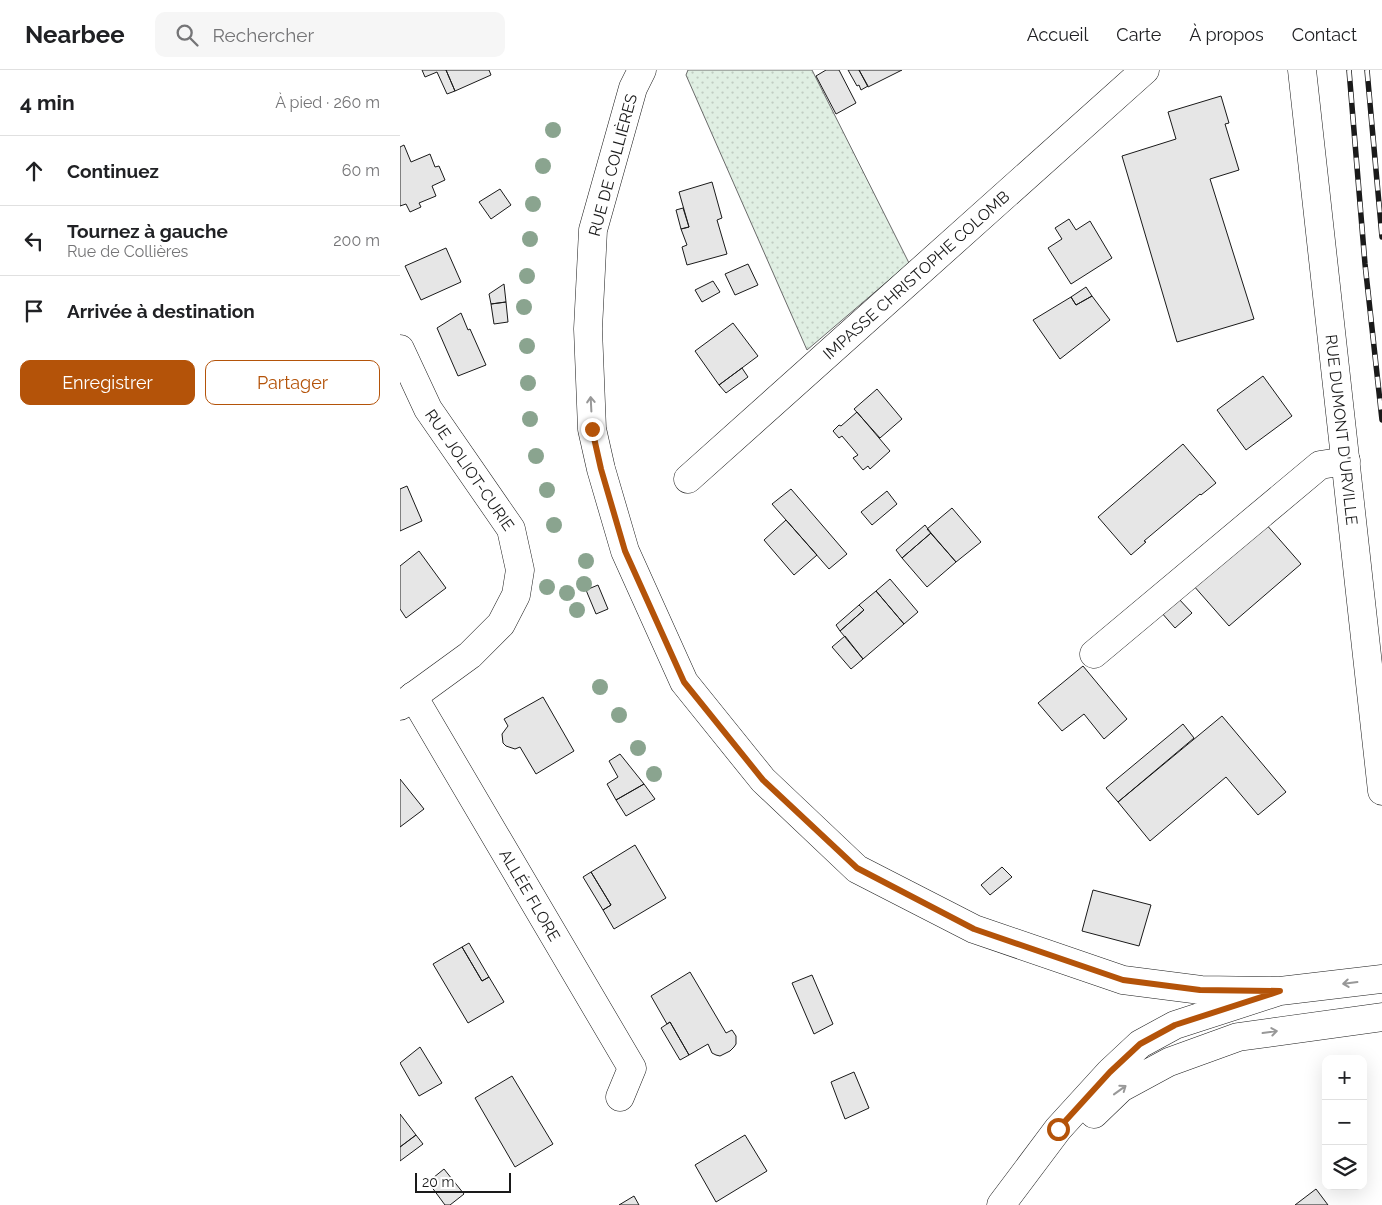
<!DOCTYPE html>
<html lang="fr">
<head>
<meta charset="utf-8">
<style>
	body { margin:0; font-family:Raleway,sans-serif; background:#f6f6f6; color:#202124 }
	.controls { position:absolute; right:15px; bottom:15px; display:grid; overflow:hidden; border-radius:10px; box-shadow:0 5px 20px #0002 }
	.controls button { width:45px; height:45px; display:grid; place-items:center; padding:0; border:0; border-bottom:1px solid #e0e0e0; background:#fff; color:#202124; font:25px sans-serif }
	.scale { position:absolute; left:15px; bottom:12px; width:96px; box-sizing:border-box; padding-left:5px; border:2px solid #1a1a1a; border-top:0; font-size:14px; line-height:18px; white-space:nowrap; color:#1a1a1a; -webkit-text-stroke:4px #fff; paint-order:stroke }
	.stop { position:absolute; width:15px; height:15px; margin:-11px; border:4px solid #b45309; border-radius:50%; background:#fff }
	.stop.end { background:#b45309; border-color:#fff; box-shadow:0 1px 5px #0008 }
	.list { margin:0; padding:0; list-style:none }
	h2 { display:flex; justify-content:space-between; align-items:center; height:65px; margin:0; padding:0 20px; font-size:21px }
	h2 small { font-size:16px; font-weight:400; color:#757577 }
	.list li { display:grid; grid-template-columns:32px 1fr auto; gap:15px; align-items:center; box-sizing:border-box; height:70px; padding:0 20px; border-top:1px solid #e0e0e0 }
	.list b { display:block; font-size:19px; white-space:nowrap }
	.list p { margin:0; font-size:16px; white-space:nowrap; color:#757577 }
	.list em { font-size:16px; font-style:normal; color:#757577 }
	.actions { display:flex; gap:10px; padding:15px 20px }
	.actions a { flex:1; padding:11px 0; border:1px solid #b45309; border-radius:10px; text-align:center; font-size:18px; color:#b45309 }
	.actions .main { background:#b45309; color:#fff }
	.icon { flex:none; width:28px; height:28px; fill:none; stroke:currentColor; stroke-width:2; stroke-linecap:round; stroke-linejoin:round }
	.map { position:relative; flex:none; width:982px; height:1135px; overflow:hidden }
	header { display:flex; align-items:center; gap:30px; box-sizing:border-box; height:70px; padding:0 25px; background:#fff; border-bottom:1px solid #e0e0e0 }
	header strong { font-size:24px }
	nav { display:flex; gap:28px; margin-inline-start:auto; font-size:18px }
	.search { width:350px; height:45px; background:#f6f6f6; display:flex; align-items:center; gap:12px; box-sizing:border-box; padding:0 18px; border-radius:10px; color:#757577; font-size:19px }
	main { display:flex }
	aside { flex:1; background:#fff }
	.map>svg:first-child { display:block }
	.green { fill:url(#green-dots); stroke:#6a6a6a }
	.building { fill:#e6e6e6; stroke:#1a1a1a }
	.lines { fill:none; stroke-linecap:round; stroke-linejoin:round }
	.minor-casing { stroke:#1a1a1a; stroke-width:29 }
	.major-casing { stroke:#1a1a1a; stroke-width:29 }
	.minor { stroke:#fff; stroke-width:28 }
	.major { stroke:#fff; stroke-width:28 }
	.rail-casing { stroke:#1a1a1a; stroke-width:5.5 }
	.rail { stroke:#fff; stroke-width:4; stroke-dasharray:11; stroke-linecap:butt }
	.tree { fill:#8aa48f }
	.oneway { stroke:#989898 }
	.route { stroke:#b45309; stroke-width:6 }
	.labels { text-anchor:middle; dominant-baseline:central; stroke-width:4; stroke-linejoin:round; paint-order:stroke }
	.street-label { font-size:16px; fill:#1a1a1a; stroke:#fff }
</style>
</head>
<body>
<header>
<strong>Nearbee</strong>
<div class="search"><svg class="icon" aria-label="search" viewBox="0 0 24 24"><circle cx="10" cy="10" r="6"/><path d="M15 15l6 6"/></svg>Rechercher</div>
<nav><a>Accueil</a><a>Carte</a><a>À propos</a><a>Contact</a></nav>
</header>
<main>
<aside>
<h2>4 min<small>À pied · 260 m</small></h2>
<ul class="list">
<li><svg class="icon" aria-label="ahead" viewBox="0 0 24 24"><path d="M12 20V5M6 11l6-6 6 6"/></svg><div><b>Continuez</b></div><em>60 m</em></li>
<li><svg class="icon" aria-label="left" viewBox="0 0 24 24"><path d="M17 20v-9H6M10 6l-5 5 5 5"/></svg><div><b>Tournez à gauche</b><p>Rue de Collières</p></div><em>200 m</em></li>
<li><svg class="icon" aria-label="arrive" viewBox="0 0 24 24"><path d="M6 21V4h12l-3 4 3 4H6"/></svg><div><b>Arrivée à destination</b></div></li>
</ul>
<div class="actions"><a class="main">Enregistrer</a><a>Partager</a></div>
</aside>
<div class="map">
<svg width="982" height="1135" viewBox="0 0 982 1135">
	<defs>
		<pattern id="green-dots" width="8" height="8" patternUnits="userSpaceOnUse" patternTransform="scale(1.25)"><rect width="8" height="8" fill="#e0efe3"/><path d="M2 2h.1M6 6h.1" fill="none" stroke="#c0ccc2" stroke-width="1.8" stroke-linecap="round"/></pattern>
	</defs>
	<rect width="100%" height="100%" fill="#fff"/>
	<path class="green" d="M288,0H412L509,193L407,280L286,5Z"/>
	<path class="building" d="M22,0H46L55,21L47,24L37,2L25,7Z
		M46,0H89L91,5L55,21Z
		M426,0H439L456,33L436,44L416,6Z
		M448,0H459L468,16L461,20L459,15L457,16Z
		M459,0H502L468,17Z
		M821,26L829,53L825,54L839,100L810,109L854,249L777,272L722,86L776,69L768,42Z
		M4,75L11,92L30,84L35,97L39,96L45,110L32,116L36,126L19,133L21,137L10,142L6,134L0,136V77Z
		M312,112L322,148L317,150L327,184L287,195L282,177L287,175L281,159L289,157L279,122Z
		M100,119L111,135L91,149L79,132Z
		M283,138L289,157L281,159L276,140Z
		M669,149L676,160L690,151L712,188L671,214L648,178L662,169L655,158Z
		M46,178L61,212L21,230L5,196Z
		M348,194L358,215L335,225L325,204Z
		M313,211L320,222L302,232L295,220Z
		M104,214L106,232L91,234L89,224Z
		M686,217L692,226L676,235L671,227Z
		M692,226L710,250L660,289L633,250L671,227L676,235Z
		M106,232L108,252L94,254L91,234Z
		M61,243L68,260L70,259L86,295L58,306L37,258Z
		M333,253L358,286L319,315L295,281Z
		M342,298L348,307L326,323L319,315Z
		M863,306L892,346L846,380L817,340Z
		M477,319L502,349L480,368L454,339Z
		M457,342L490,381L470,399L468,396L463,400L453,388L458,385L442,366L439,368L433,361L439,355L441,356Z
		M783,374L816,413L801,425L800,424L744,471L746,472L731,485L698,447Z
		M7,416L22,451L0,461V419Z
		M391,419L447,484L429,499L372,434Z
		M487,421L497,434L472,455L461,442Z
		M552,438L581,472L556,492L527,459Z
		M386,450L417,485L394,505L364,470Z
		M865,453L901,494L829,556L793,515Z
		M525,455L531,463L502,488L496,480Z
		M531,463L556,492L527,517L502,488Z
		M19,481L46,518L6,548L0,539V496Z
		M490,509L518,542L504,554L476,521Z
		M198,515L208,539L196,544L186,520Z
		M476,521L504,554L463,589L440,561L464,540L459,535Z
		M778,528L792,543L775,558L761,542Z
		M459,535L464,540L440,561L436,555Z
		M445,566L463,589L451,599L432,577Z
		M683,596L727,649L704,669L684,644L662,661L638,633Z
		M143,627L174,681L136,704L120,677L115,679L106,676L103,673L102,664L108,656L104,649Z
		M822,646L886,722L858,745L826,707L750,771L718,732Z
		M783,654L794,668L718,732L706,718Z
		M220,684L244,714L216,730L207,714L218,707L209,691Z
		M0,709L24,739L0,757Z
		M244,714L255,729L226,746L216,730Z
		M235,775L266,828L214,859L203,840L211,835L191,802Z
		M602,797L612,807L590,825L581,815Z
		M191,802L211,835L203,840L183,807Z
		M693,820L751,835L739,876L682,861Z
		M69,873L89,907L82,911L62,877Z
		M62,877L82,911L89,907L104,932L68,953L33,894Z
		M290,902L326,963L332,960L336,966V974L334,977L330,981L320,986L316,985L312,983L308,974L289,985L270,952L267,954L251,926Z
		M412,905L433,954L414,964L392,913Z
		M270,952L289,985L280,990L261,958Z
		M20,977L42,1013L19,1026L0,993Z
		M454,1002L469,1038L445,1049L431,1012Z
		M112,1006L153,1074L115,1097L75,1028Z
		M0,1044L16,1065L0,1077Z
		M16,1065L23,1074L0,1091V1077Z
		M345,1065L367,1101L316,1132L295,1095Z
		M44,1099L64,1124L50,1135H45L28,1112Z
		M916,1119L928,1135H895Z
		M234,1126L239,1135H219Z"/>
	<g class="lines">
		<g class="minor-casing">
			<g id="minor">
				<path id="s1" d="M902,0L982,721"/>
				<path id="s2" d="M0,279L28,339L111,459L120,500L116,525L101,554L70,585L0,636"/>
				<path id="s3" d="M288,409L745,0"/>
				<path d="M694,584L920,395L946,391"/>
				<path id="s4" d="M13,626L232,998L220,1027"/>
			</g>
		</g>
		<g class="major-casing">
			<path id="major" d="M242,0L233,18L193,160L188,259L192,359L201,399L225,481L284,612L363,710L457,799L574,859L723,910L801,920L880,921
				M694,1044L721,1018L769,992L838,967L982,947
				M601,1135L658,1059L710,1002L740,974L775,955L880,921L982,909"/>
		</g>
		<use href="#minor" class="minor"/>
		<use href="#major" class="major"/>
		<g class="rail-casing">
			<path id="rail" d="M949,0L965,194L982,350
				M967,0L982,167"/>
		</g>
		<use href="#rail" class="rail"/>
	</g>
	<g class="tree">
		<circle cx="153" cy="60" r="8"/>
		<circle cx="143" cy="96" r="8"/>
		<circle cx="133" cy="134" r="8"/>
		<circle cx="130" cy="169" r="8"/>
		<circle cx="127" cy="206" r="8"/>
		<circle cx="124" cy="237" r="8"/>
		<circle cx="127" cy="276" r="8"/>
		<circle cx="128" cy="313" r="8"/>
		<circle cx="130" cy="349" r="8"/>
		<circle cx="136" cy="386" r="8"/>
		<circle cx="147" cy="420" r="8"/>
		<circle cx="154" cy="455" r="8"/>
		<circle cx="186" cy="491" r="8"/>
		<circle cx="184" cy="514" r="8"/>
		<circle cx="147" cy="517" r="8"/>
		<circle cx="167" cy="523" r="8"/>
		<circle cx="177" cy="540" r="8"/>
		<circle cx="200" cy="617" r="8"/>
		<circle cx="219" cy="645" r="8"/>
		<circle cx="238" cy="678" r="8"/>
		<circle cx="254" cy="704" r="8"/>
	</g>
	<defs><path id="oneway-shaft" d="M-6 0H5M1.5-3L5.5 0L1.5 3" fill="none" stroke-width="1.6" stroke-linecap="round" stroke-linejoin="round" transform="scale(1.25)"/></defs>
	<g class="oneway">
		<use href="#oneway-shaft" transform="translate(191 334) rotate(-93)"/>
		<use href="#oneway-shaft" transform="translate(950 913) rotate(173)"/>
		<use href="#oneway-shaft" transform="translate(870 962) rotate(-8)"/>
		<use href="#oneway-shaft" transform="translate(720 1020) rotate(-36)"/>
	</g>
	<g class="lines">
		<path class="route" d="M192,359L201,399L225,481L284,612L363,710L457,798L574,859L723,910L800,920L880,921L775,955L740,974L710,1002L658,1059"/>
	</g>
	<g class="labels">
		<g class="street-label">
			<text transform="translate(213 95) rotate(-75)">RUE DE COLLIÈRES</text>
			<text stroke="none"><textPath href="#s3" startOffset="306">IMPASSE CHRISTOPHE COLOMB</textPath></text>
			<text stroke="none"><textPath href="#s1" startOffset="362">RUE DUMONT D'URVILLE</textPath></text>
			<text stroke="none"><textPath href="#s2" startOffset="140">RUE JOLIOT-CURIE</textPath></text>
			<text stroke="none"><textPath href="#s4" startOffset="231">ALLÉE FLORE</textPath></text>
		</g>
	</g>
</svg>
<div class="controls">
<button>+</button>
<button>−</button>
<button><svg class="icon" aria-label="layers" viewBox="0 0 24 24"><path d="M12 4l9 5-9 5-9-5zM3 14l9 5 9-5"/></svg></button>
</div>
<div class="scale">20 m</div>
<div class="stop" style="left:658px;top:1059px"></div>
<div class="stop end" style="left:192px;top:359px"></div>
</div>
</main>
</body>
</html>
